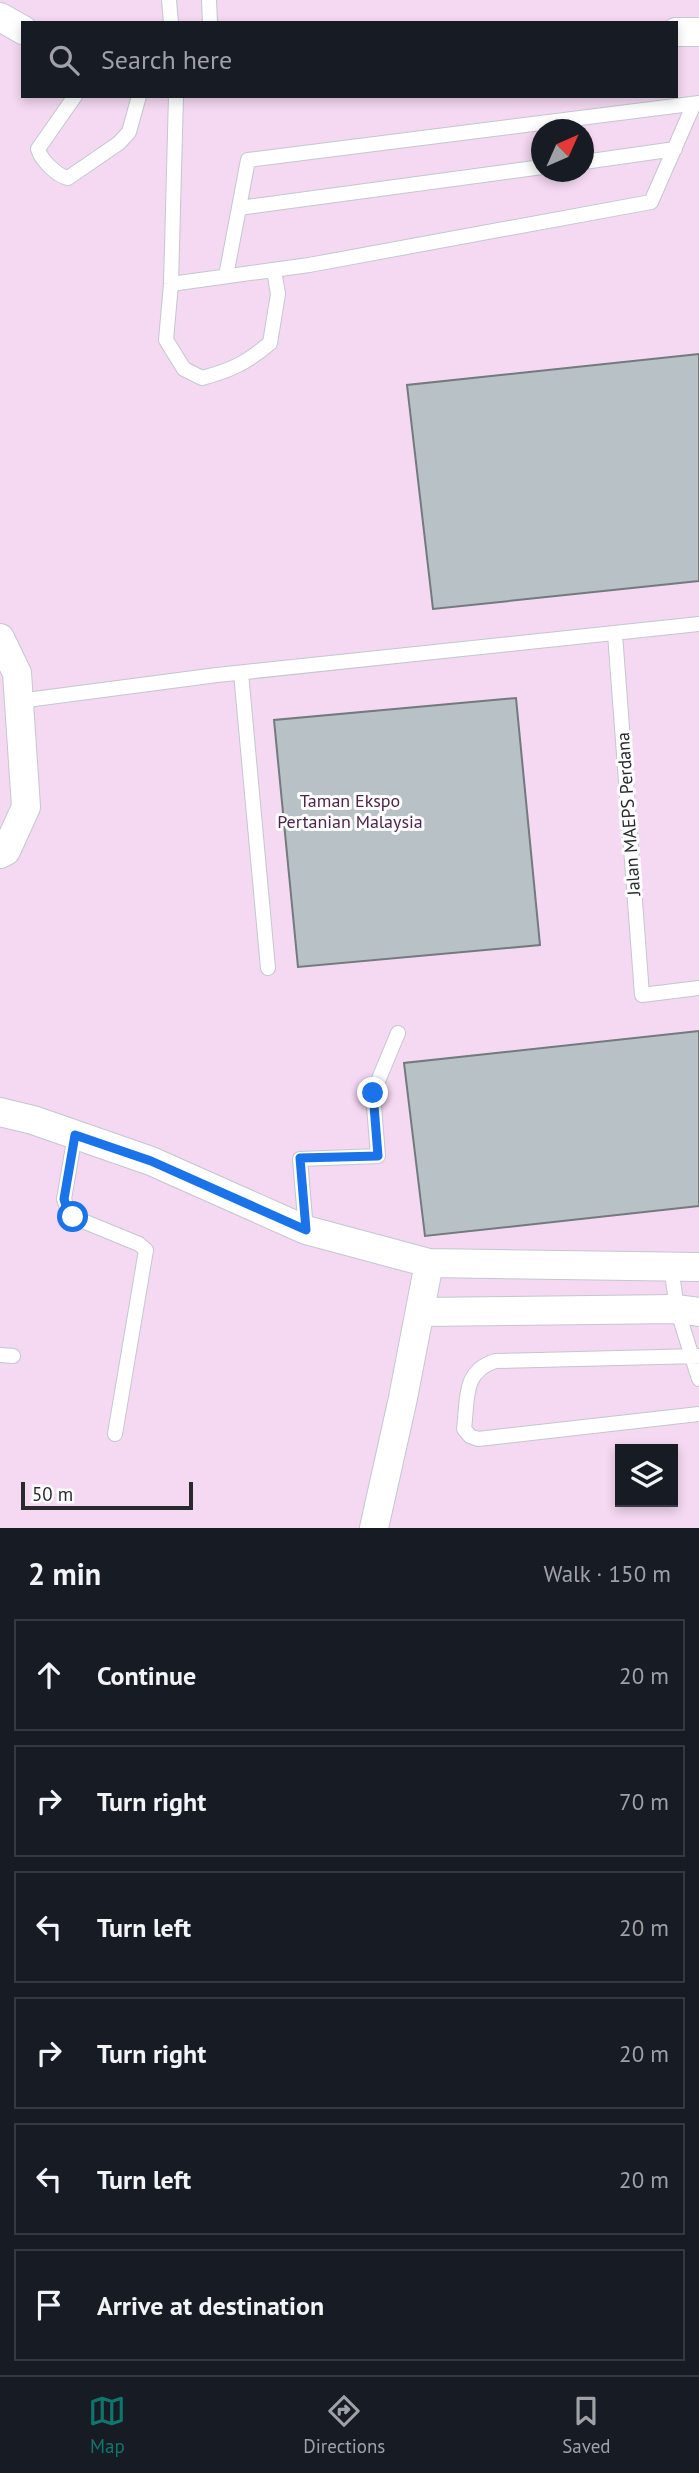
<!DOCTYPE html>
<html lang="en">
<head>
<meta charset="utf-8">
<style>
	body { margin:0; font-family:"PT Sans",sans-serif; background:#20242c; color:#f1f3f6 }
	.controls { position:absolute; right:21px; bottom:21px; display:grid; overflow:hidden; border-radius:0px; box-shadow:0 4px 10px #0003 }
	.controls button { width:63px; height:63px; display:grid; place-items:center; padding:0; border:0; border-bottom:2px solid #363941; background:#171b24; color:#f1f3f6; font:35px sans-serif }
	.compass { position:absolute; left:531px; top:119px; width:63px; height:63px; border-radius:50%; background:#171b24; box-shadow:0 4px 10px #0003; rotate:45deg }
	.scale { position:absolute; left:21px; bottom:18px; width:172px; box-sizing:border-box; padding-left:7px; border:4px solid #282a2d; border-top:0; font-size:19px; line-height:24px; white-space:nowrap; color:#282a2d; -webkit-text-stroke:5px #fff; paint-order:stroke }
	.stop { position:absolute; width:21px; height:21px; margin:-16px; border:5px solid #1a73e8; border-radius:50%; background:#fff }
	.stop.end { background:#1a73e8; border-color:#fff; box-shadow:0 2px 7px #0008 }
	.list { margin:0; padding:0; list-style:none }
	h2 { display:flex; justify-content:space-between; align-items:center; height:91px; margin:0; padding:0 28px; font-size:30px }
	h2 small { font-size:23px; font-weight:400; color:#9ea1a6 }
	.list li { display:grid; grid-template-columns:46px 1fr auto; gap:21px; align-items:center; box-sizing:border-box; height:112px; margin:0 14px 14px; padding:0 14px; border:2px solid #363941; border-radius:0px }
	.list b { display:block; font-size:26px; white-space:nowrap }
	.list em { font-size:23px; font-style:normal; color:#9ea1a6 }
	.icon { flex:none; width:38px; height:38px; fill:none; stroke:currentColor; stroke-width:2; stroke-linecap:round; stroke-linejoin:round }
	.map { position:relative; flex:none; width:699px; height:1528px; overflow:hidden }
	.search { position:absolute; background:#171b24; box-shadow:0 4px 10px #0003; left:21px; right:21px; top:21px; height:77px; display:flex; align-items:center; gap:18px; box-sizing:border-box; padding:0 24px; border-radius:0px; color:#9ea1a6; font-size:26px }
	.sheet { height:847px; background:#171b24 }
	nav { display:flex; justify-content:space-around; align-items:center; box-sizing:border-box; height:98px; border-top:2px solid #363941; background:#171b24; font-size:19px; color:#9ea1a6 }
	nav a { display:grid; justify-items:center; gap:4px }
	nav .on { color:#0f766e }
	.map>svg:first-child { display:block }
	.green { fill:#f5d8f2; fill-rule:evenodd }
	.building { fill:#b8c1c5; stroke:#727a7d; stroke-width:2 }
	.lines { fill:none; stroke-linecap:round; stroke-linejoin:round }
	.service-casing { stroke:#c3c7cf; stroke-width:16 }
	.minor-casing { stroke:#c3c7cf; stroke-width:30 }
	.service { stroke:#fff; stroke-width:14 }
	.minor { stroke:#fff; stroke-width:28 }
	.route { stroke:#1a73e8; stroke-width:9 }
	.labels { text-anchor:middle; dominant-baseline:central; stroke-width:6; stroke-linejoin:round; paint-order:stroke }
	.park-label { font-size:18px; fill:#4f234d; stroke:#fff }
	.street-label { font-size:18px; fill:#282a2d; stroke:#fff }
</style>
</head>
<body>
<div class="map">
<svg width="699" height="1528" viewBox="0 0 699 1528">
	<rect width="100%" height="100%" fill="#edf2f9"/>
	<path class="green" d="M0,0H699V1528H0ZM23,23H676V96H23ZM542,130H584V172H542ZM620,1449H673V1502H620Z"/>
	<path class="building" d="M699,354V581L433,609L407,385Z
		M516,698L540,945L298,967L274,720Z
		M699,1031V1206L425,1236L404,1063Z"/>
	<g class="lines">
		<g class="service-casing">
			<path id="service" d="M169,0L171,23
				M209,0L210,23
				M75,96L38,149C41,160 57,176 68,178L119,143L129,132L139,96
				M176,96L171,284L166,340L184,369L202,378C232,370 246,363 270,343L278,294L274,270
				M584,162L675,149
				M239,208L542,167
				M226,276L248,160L699,103
				M171,284L309,265L651,202L694,104
				M615,634L642,995L699,988
				M241,673L268,968
				M19,701L217,675L699,624
				M75,1135L64,1199L67,1208L73,1217L139,1244L146,1250L115,1434
				M306,1230L300,1159L378,1156L373,1093L398,1033
				M671,1266L677,1309L699,1379
				M0,1355L13,1356
				M699,1356L495,1361C462,1372 468,1399 464,1429L470,1436L478,1439L699,1414"/>
		</g>
		<g class="minor-casing">
			<path id="minor" d="M0,17L23,30
				M676,32H699
				M0,638L17,673L26,807L6,851L0,854
				M0,1112L33,1120L151,1161L306,1230L429,1263L699,1267
				M420,1312L677,1309L699,1312
				M374,1528L403,1398L429,1263"/>
		</g>
		<use href="#service" class="service"/>
		<use href="#minor" class="minor"/>
	</g>
	<g class="lines">
		<path class="route" d="M73,1217L67,1209L64,1199L75,1135L151,1161L306,1230L300,1158L378,1156L373,1093"/>
	</g>
	<g class="labels">
		<g class="park-label">
			<text x="350" y="800">Taman Ekspo<tspan x="350" dy="21">Pertanian Malaysia</tspan></text>
		</g>
		<g class="street-label">
			<text transform="translate(628 814) rotate(-94)">Jalan MAEPS Perdana</text>
		</g>
	</g>
</svg>
<div class="controls">
<button><svg class="icon" aria-label="layers" viewBox="0 0 24 24"><path d="M12 4l9 5-9 5-9-5zM3 14l9 5 9-5"/></svg></button>
</div>
<svg class="compass" viewBox="-18 -18 36 36"><path d="M0-13l5 13h-10z" fill="#e53935"/><path d="M0 13l5-13h-10z" fill="#9ea1a6"/></svg>
<div class="scale">50 m</div>
<div class="stop" style="left:73px;top:1217px"></div>
<div class="stop end" style="left:373px;top:1093px"></div>
<div class="search"><svg class="icon" aria-label="search" viewBox="0 0 24 24"><circle cx="10" cy="10" r="6"/><path d="M15 15l6 6"/></svg>Search here</div>
</div>
<section class="sheet">
<h2>2 min<small>Walk · 150 m</small></h2>
<ul class="list">
<li><svg class="icon" aria-label="ahead" viewBox="0 0 24 24"><path d="M12 20V5M6 11l6-6 6 6"/></svg><div><b>Continue</b></div><em>20 m</em></li>
<li><svg class="icon" aria-label="right" viewBox="0 0 24 24"><path d="M7 20v-9h11M14 6l5 5-5 5"/></svg><div><b>Turn right</b></div><em>70 m</em></li>
<li><svg class="icon" aria-label="left" viewBox="0 0 24 24"><path d="M17 20v-9H6M10 6l-5 5 5 5"/></svg><div><b>Turn left</b></div><em>20 m</em></li>
<li><svg class="icon" aria-label="right" viewBox="0 0 24 24"><path d="M7 20v-9h11M14 6l5 5-5 5"/></svg><div><b>Turn right</b></div><em>20 m</em></li>
<li><svg class="icon" aria-label="left" viewBox="0 0 24 24"><path d="M17 20v-9H6M10 6l-5 5 5 5"/></svg><div><b>Turn left</b></div><em>20 m</em></li>
<li><svg class="icon" aria-label="arrive" viewBox="0 0 24 24"><path d="M6 21V4h12l-3 4 3 4H6"/></svg><div><b>Arrive at destination</b></div></li>
</ul>
</section>
<nav>
<a class="on"><svg class="icon" aria-label="map" viewBox="0 0 24 24"><path d="M3 6l6-2 6 2 6-2v14l-6 2-6-2-6 2zM9 4v14M15 6v14"/></svg>Map</a>
<a><svg class="icon" aria-label="directions" viewBox="0 0 24 24"><path d="M12 3l9 9-9 9-9-9zM9 14v-3h6M13 9l2 2-2 2"/></svg>Directions</a>
<a><svg class="icon" aria-label="saved" viewBox="0 0 24 24"><path d="M7 4h10v16l-5-4-5 4z"/></svg>Saved</a>
</nav>
</body>
</html>
